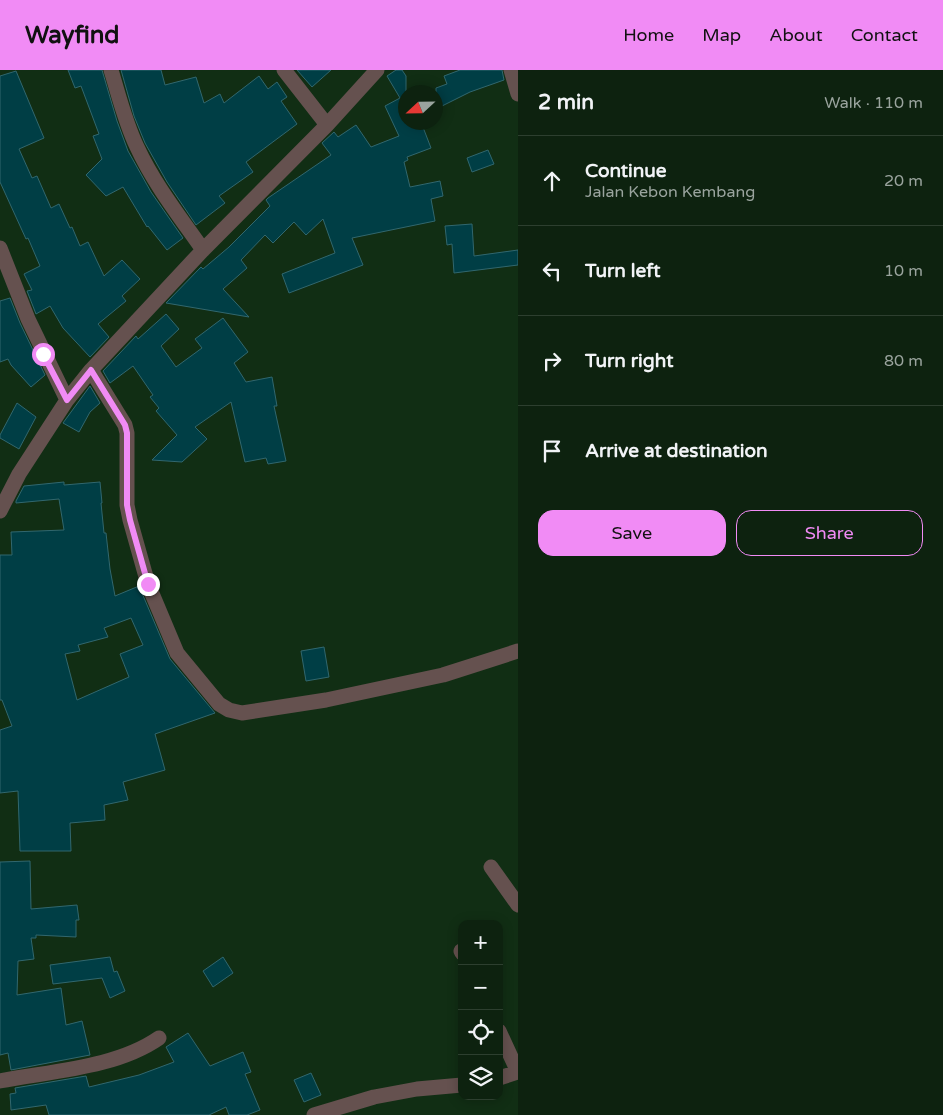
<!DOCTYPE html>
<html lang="en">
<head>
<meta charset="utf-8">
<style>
	body { margin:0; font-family:"Varela Round",sans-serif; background:#1b2f1d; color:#f1f3f6 }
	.controls { position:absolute; right:15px; bottom:15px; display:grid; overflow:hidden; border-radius:10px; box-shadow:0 2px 12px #0003 }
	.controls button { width:45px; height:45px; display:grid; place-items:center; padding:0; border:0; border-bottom:1px solid #2d3f2f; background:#0d220f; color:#f1f3f6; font:25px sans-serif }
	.compass { position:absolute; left:398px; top:15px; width:45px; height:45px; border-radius:50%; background:#0d220f; box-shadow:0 2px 12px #0003; rotate:248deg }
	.stop { position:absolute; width:15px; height:15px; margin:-11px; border:4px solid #f18bf5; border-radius:50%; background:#fff }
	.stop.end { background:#f18bf5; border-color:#fff; box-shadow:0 1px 5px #0008 }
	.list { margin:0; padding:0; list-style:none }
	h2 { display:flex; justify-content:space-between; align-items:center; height:65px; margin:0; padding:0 20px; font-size:21px }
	h2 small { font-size:16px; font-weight:400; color:#9aa49e }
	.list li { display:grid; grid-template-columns:32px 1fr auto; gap:15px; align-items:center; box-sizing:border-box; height:90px; padding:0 20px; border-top:1px solid #2d3f2f }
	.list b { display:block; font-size:19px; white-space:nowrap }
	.list p { margin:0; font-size:16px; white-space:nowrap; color:#9aa49e }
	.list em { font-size:16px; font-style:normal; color:#9aa49e }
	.actions { display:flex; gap:10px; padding:15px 20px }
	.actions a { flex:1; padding:11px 0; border:1px solid #f18bf5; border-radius:15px; text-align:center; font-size:18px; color:#f18bf5 }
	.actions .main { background:#f18bf5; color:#111 }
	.icon { flex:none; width:28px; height:28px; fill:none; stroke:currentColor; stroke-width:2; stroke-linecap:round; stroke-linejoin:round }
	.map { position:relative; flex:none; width:518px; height:1045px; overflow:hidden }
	header { display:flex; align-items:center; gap:30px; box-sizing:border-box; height:70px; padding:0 25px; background:#f18bf5; color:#111 }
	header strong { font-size:24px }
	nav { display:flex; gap:28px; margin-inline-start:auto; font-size:18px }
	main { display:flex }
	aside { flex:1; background:#0d220f }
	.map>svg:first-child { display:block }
	.building { fill:#003e45; stroke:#31676e; fill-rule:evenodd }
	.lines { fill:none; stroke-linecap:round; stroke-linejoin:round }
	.minor { stroke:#65514f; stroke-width:15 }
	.route { stroke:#f18bf5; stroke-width:6 }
</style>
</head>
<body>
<header>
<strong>Wayfind</strong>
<nav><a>Home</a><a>Map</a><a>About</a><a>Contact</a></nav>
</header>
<main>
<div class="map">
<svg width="518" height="1045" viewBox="0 0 518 1045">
	<rect width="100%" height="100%" fill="#112e14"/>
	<path class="building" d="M68,0H102L117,51L128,81L151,122L183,168L167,180L148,156L147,157L123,117L106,126L86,105L102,89L93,66L99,64L81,16L75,18Z
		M121,0H161L165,15L196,7L204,33L220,24L224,33L259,6L268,19L277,12L287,27L281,31L297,54L246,92L253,102L219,126L225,133L196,155L167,112L145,73L134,46Z
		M297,0H331L312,17Z
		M396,0H402L406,6V52H421L431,78L407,87L408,90L404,92L410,117L440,111L443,126L431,129L435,151L352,168L363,195L289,223L282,204L335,183L323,149L306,165L294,152L273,173L265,165L241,190L247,198L223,219L249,247L166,233L201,197L203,199L229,177L270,136L266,130L268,128L331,85L322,73L334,62L338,67L356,55L371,77L399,66L385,36L400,28L387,6Z
		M460,0H502L504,10L470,22L436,39V18L447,14L444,6Z
		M16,1L44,68L19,79L32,108L37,106L51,138L59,134L70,158L72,157L80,176L88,172L104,206L122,190L140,209L122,226L126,231L98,254L109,267L90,287L63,258L50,236L36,244L27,221L32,220L24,204L40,196L28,168L26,169L0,112V6Z
		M488,80L494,94L472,102L467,88Z
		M472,154L474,186L518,180V195L454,203L452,174L447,175L445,156Z
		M10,228L20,253L45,305L31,317L11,295L8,289L0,292V231Z
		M166,244L179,259L161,276L176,297L202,278L195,269L223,248L248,282L234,293L246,312L272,307L277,336H274L286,391L268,394L266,388L245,392L231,332L195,357L207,369L182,392L152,390L177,365L156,341L159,338L150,327L153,325L133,296L110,313L103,301L136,266L138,269Z
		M90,316L100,333L90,342L79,362L63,353Z
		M17,333L36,347L19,379L0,368V365Z
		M64,412V415L100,412L102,433H101L104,463H106L110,499L115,526L139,516L170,589L215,643L155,664L165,700L123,712L128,730L104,735L105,750L70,753L71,781H20L18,721L0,723V660L12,656L2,630H0V485H12L11,462L64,460L59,429L16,433V431L24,416ZM131,548L143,575L120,584L129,607L77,630L65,584L80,581L78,575L108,567L104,558Z
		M324,577L329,607L306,611L301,581Z
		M30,791L31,839L77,835L79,850H76V867L36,865V868H31L34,889L18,891L17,925L61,918L66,955L82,951L90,985L11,1000L8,983L0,985V792Z
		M110,887L114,902L117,901L125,921L110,928L102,908L53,914L50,895Z
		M223,887L233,903L213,917L203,901Z
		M188,963L210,996L243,982L251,1002L245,1004L260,1040L247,1045H229L226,1037L209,1045H49L46,1035L11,1040L10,1024L16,1023L15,1018L86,1006L89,1017L139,1005L174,992L166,977Z
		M311,1003L321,1025L304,1032L294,1010Z"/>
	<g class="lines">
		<path class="minor" d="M111,0C119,26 125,52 137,77C154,114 180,147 203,180
			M284,0L327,55
			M511,0L518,24
			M0,178L28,249L67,330
			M91,300L125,355L127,363V435L130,450L148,514L177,583L219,634L229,640L242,643L326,630L443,605L518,581
			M0,441L19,404L67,330L91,300L203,180L327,55L377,0
			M491,797L518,835
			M461,881L462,883
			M499,961L518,1002
			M499,1008L518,1002
			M0,1011C51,1001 116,998 159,968
			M314,1045L374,1027L417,1019L462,1015"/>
	</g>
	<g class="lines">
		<path class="route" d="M43,284L67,330L91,300L125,355L127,363V435L130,450L148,514"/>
	</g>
</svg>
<div class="controls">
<button>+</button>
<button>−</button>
<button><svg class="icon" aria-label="locate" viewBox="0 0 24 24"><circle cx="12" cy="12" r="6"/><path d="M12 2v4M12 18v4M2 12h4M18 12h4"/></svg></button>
<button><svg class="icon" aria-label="layers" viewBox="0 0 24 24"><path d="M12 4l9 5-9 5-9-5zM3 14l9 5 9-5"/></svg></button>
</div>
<svg class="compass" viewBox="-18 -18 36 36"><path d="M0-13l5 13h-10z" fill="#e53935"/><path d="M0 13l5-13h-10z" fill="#9aa49e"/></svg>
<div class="stop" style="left:43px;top:284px"></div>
<div class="stop end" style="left:148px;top:514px"></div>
</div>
<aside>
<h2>2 min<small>Walk · 110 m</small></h2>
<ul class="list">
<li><svg class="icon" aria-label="ahead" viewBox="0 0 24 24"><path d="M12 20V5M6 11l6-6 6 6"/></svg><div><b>Continue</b><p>Jalan Kebon Kembang</p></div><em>20 m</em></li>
<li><svg class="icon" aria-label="left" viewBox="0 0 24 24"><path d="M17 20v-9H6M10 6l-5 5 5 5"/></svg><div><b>Turn left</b></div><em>10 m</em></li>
<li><svg class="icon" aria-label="right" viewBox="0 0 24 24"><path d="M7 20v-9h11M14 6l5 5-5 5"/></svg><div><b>Turn right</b></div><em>80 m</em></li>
<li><svg class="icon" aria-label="arrive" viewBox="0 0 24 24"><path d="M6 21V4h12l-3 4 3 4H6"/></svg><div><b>Arrive at destination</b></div></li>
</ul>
<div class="actions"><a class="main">Save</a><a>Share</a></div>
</aside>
</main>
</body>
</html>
